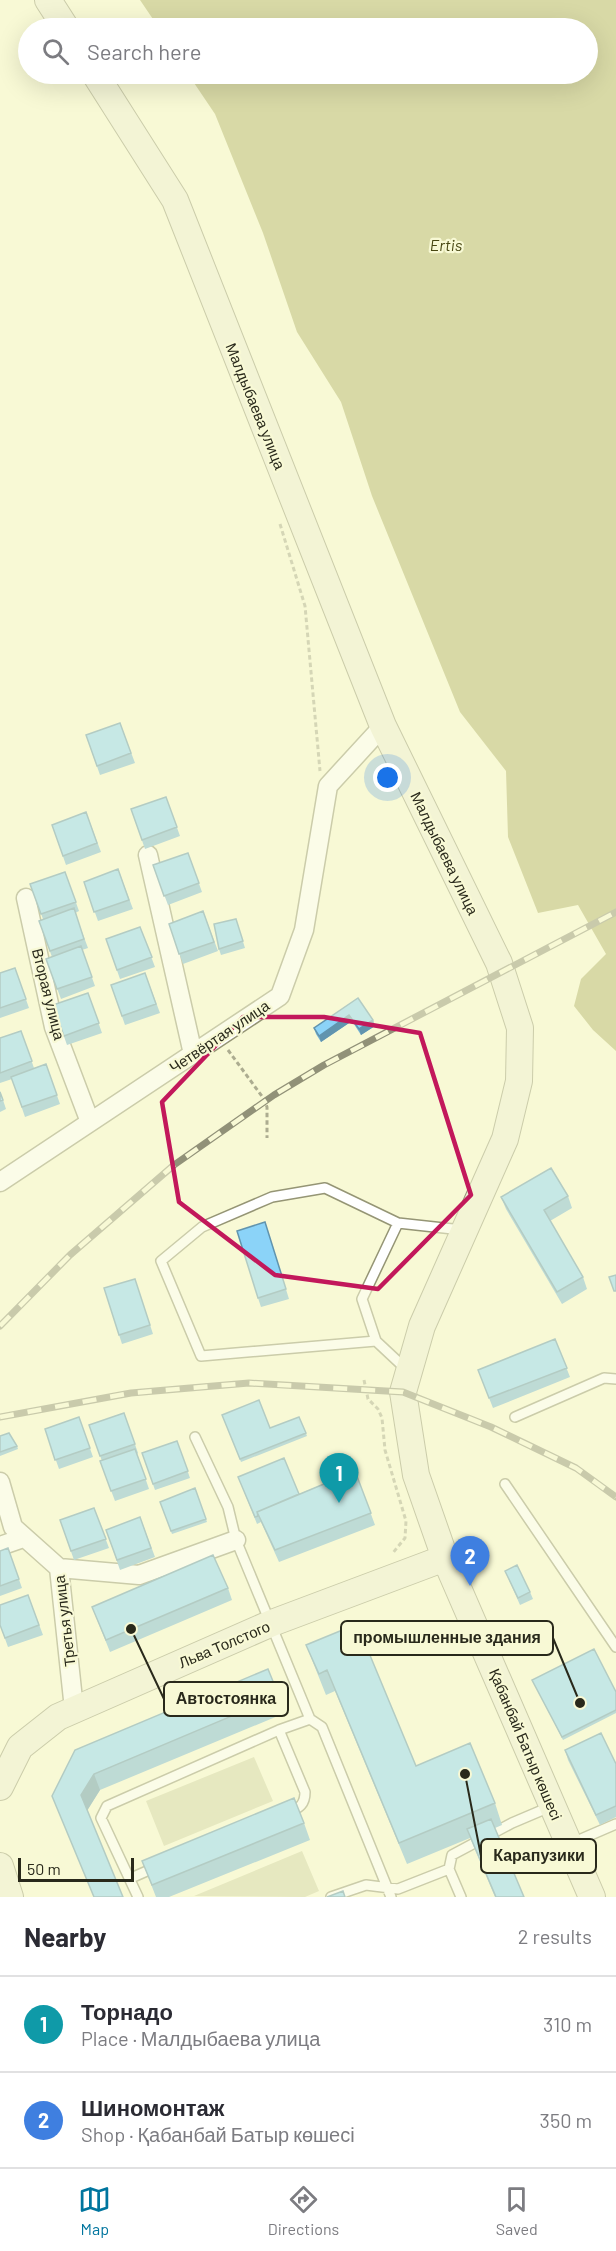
<!DOCTYPE html>
<html lang="en">
<head>
<meta charset="utf-8">
<style>
	body { margin:0; font-family:Barlow,sans-serif; background:#f2f2f3; color:#2b2b33 }
	.scale { position:absolute; left:18px; bottom:15px; width:116px; box-sizing:border-box; padding-left:6px; border:3px solid #29291b; border-top:0; font-size:16px; line-height:21px; white-space:nowrap; color:#29291b; -webkit-text-stroke:4px #f8f9d5; paint-order:stroke }
	.you { position:absolute; left:388px; top:778px; width:21px; height:21px; margin:-15px; border:4px solid #fff; border-radius:50%; background:#1a73e8; box-shadow:0 0 0 9px #1a73e833 }
	.badge { display:grid; place-items:center; width:39px; height:39px; border-radius:50%; background:#00759e; color:#fff; font-size:20px; font-weight:700 }
	.pin { position:absolute; translate:-50% -50px; filter:drop-shadow(0 2px 3px #0008) }
	.pin::after { content:''; position:absolute; top:32px; width:21px; height:18px; background:inherit; clip-path:polygon(0 0,100% 0,50% 100%) }
	.list { margin:0; padding:0; list-style:none }
	h2 { display:flex; justify-content:space-between; align-items:center; height:78px; margin:0; padding:0 24px; font-size:26px }
	h2 small { font-size:20px; font-weight:400; color:#7c7c81 }
	.list li { display:grid; grid-template-columns:39px 1fr auto; gap:18px; align-items:center; box-sizing:border-box; height:96px; padding:0 24px; border-top:2px solid #e1e1e2 }
	.list b { display:block; font-size:22px; white-space:nowrap }
	.list p { margin:0; font-size:20px; white-space:nowrap; color:#7c7c81 }
	.list em { font-size:20px; font-style:normal; color:#7c7c81 }
	.icon { flex:none; width:33px; height:33px; fill:none; stroke:currentColor; stroke-width:2; stroke-linecap:round; stroke-linejoin:round }
	.map { position:relative; flex:none; width:616px; height:1897px; overflow:hidden }
	.search { position:absolute; background:#fff; box-shadow:0 6px 24px #0002; left:18px; right:18px; top:18px; height:66px; display:flex; align-items:center; gap:15px; box-sizing:border-box; padding:0 21px; border-radius:33px; color:#7c7c81; font-size:22px }
	.sheet { height:270px; background:#fff }
	nav { display:flex; justify-content:space-around; align-items:center; box-sizing:border-box; height:84px; border-top:2px solid #e1e1e2; background:#fff; font-size:16px; color:#7c7c81 }
	nav a { display:grid; justify-items:center; gap:3px }
	nav .on { color:#00759e }
	.map>svg:first-child { display:block }
	.green { fill:#d1d2a6 }
	.water { fill:#b2b26e }
	.lines { fill:none; stroke-linecap:round; stroke-linejoin:round }
	.lane-casing { stroke:#959575; stroke-width:12 }
	.street-casing { stroke:#959575; stroke-width:21 }
	.secondary-casing { stroke:#959575; stroke-width:28 }
	.path { stroke:#acac90; stroke-width:3; stroke-dasharray:4.5 3; stroke-linecap:butt }
	.lane { stroke:#fff; stroke-width:9 }
	.street { stroke:#fff; stroke-width:18 }
	.secondary { stroke:#ededd5; stroke-width:26 }
	.rail-casing { stroke:#919178; stroke-width:7 }
	.rail { stroke:#f8f9d5; stroke-width:4.5; stroke-dasharray:14; stroke-linecap:butt }
	.wall { fill:#78b5d5 }
	.shaded-wall { fill:#6194ae }
	.building { fill:#8bd3f8; stroke:#6194ae; stroke-width:1.5 }
	.marked { fill:none; stroke:#c2185b; stroke-width:4.5; stroke-linejoin:round }
	.labels { text-anchor:middle; dominant-baseline:central; stroke-width:4.5; stroke-linejoin:round; paint-order:stroke }
	.street-label { font-size:15px; fill:#29291b; stroke:#f8f9d5 }
	.water-label { font-size:16px; font-style:italic; fill:#474611; stroke:#f8f9d5 }
	.leader { fill:none; stroke:#29291b; stroke-width:2 }
	.callout-dot { fill:#29291b; stroke:#f8f9d5; stroke-width:2 }
	.callout { fill:#f8f9d5; stroke:#29291b; stroke-width:2 }
	.callout-label { font-size:16px; text-anchor:middle; font-weight:bold; fill:#29291b }
</style>
</head>
<body>
<div class="map">
<svg width="616" height="1897" viewBox="0 0 616 1897">
	<rect width="100%" height="100%" fill="#f8f9d5"/>
	<path class="green" d="M254,1757L273,1801L164,1846L146,1801Z
		M302,1851L319,1891L305,1897L194,1896Z"/>
	<path class="water" d="M140,0H616V1051L593,1030L574,1006L581,979L606,954L578,905L538,913L508,837L506,771L460,712L372,496L341,402L297,332L263,233L215,114L188,74H588V28H159Z"/>
	<g class="lines">
		<g class="lane-casing">
			<path id="lane" d="M376,1341L362,1299L398,1223
				M407,1370L376,1341L201,1356L161,1261L202,1227L272,1197L325,1188L398,1223L462,1230
				M515,1417L604,1378L616,1379
				M505,1484L616,1647
				M310,1719L322,1727L391,1897
				M279,1730L305,1792C305,1804 300,1808 288,1813
				M572,1843L616,1824
				M131,1878L156,1867
				M138,1897L101,1818L107,1806L279,1730L310,1719L236,1540L228,1507L195,1437
				M331,1897L366,1885L398,1889L449,1869
				M461,1897L449,1869L452,1855L512,1823L552,1806"/>
		</g>
		<g class="street-casing">
			<path id="street" d="M148,855L193,1054
				M26,898L54,1027L90,1122
				M0,1182L280,996L304,930L328,786L383,726
				M0,1482L13,1527L59,1568L74,1709
				M0,1546L23,1538
				M59,1568L139,1575L236,1540"/>
		</g>
		<g class="secondary-casing">
			<path id="secondary" d="M48,0L66,28
				M95,74L175,200L383,726L499,963L520,1028L519,1081L505,1139L422,1326L403,1392L416,1475L445,1558L592,1897
				M0,1787L20,1747L58,1717L272,1623L445,1558
				M0,1866L10,1897"/>
		</g>
		<path class="path" d="M280,524L305,606L320,771
			M228,1050L264,1099L267,1107V1138
			M364,1380L368,1399L378,1409L382,1418L385,1450L406,1521L405,1538L392,1554"/>
		<use href="#lane" class="lane"/>
		<use href="#street" class="street"/>
		<use href="#secondary" class="secondary"/>
		<g class="rail-casing">
			<path id="rail" d="M0,1326L70,1255L174,1165L274,1095L324,1065L616,912
				M0,1417L131,1393L249,1383L403,1392L491,1427L576,1468L616,1497"/>
		</g>
		<use href="#rail" class="rail"/>
	</g>
	<path class="wall" d="M120,723L135,763L100,775L86,735Z
		M166,797L180,836L145,849L131,809Z
		M86,812L101,852L66,865L52,825Z
		M188,853L202,892L168,905L153,865Z
		M118,869L133,909L98,921L84,882Z
		M65,872L79,911L75,913L88,948L82,950L95,986L61,999L46,959L52,957L39,921L43,919L30,884Z
		M203,911L218,951L183,964L169,924Z
		M236,919L245,948L221,955L219,949Z
		M140,927L155,967L120,979L106,939Z
		M15,968L29,1008L0,1018V973Z
		M145,973L160,1013L125,1025L111,985Z
		M88,993L102,1033L67,1045L53,1005Z
		M358,998L373,1020L375,1026L361,1035L352,1021L321,1042L316,1034L314,1028Z
		M21,1031L34,1068L46,1064L60,1104L25,1117L12,1079L0,1083V1038Z
		M0,1091L6,1109L0,1112Z
		M568,1196L572,1208L550,1221L583,1277L587,1289L562,1304L506,1209L501,1197Z
		M265,1222L289,1299L261,1307L258,1298Z
		M135,1279L153,1334L122,1344L104,1288Z
		M555,1339L570,1377L493,1408L478,1370Z
		M124,1413L138,1453L137,1454L149,1489L115,1501L100,1461H102L89,1425Z
		M222,1415L270,1428L299,1417L307,1436L241,1462Z
		M79,1417L93,1457L59,1469L45,1429Z
		M0,1436L17,1446L18,1449L0,1456Z
		M177,1441L190,1478L155,1490L142,1453Z
		M355,1471L375,1525L279,1562L261,1522L257,1524L238,1477L299,1494Z
		M195,1488L207,1522L172,1534L160,1502Z
		M94,1508L109,1548L74,1560L60,1520Z
		M140,1517L155,1557L120,1570L106,1530Z
		M8,1548L22,1588L0,1596V1551Z
		M505,1571L530,1592L533,1599L520,1605Z
		M228,1588L232,1600L110,1652L92,1607Z
		M28,1595L43,1635L8,1647L0,1625Z
		M306,1645L416,1766L495,1803L502,1825L495,1828L524,1897H495L470,1838L407,1864L335,1691L326,1695Z
		M534,1683L616,1692V1713L563,1740Z
		M279,1696L285,1713L100,1790L87,1810L123,1897H94L52,1796L75,1750Z
		M565,1750L616,1764V1817L600,1825L568,1760Z
		M304,1823L310,1840L169,1897H156L142,1861Z"/>
	<path class="shaded-wall" d="M349,1015L352,1021L321,1042L319,1036Z
		M373,1020L375,1026L361,1035L359,1029Z
		M94,1774L100,1790L87,1811L81,1795Z"/>
	<path class="building" d="M120,723L131,753L97,766L86,735Z
		M166,797L177,827L142,840L131,809Z
		M86,812L97,843L63,856L52,825Z
		M188,853L199,883L164,896L153,865Z
		M118,869L129,900L94,912L84,882Z
		M65,872L76,902L41,914L30,884Z
		M74,908L84,939L50,951L39,921Z
		M203,911L214,942L179,954L169,924Z
		M236,919L243,941L219,949L214,924Z
		M140,927L152,957L117,970L106,939Z
		M81,946L92,977L57,989L46,959Z
		M15,968L26,999L0,1008V973Z
		M145,973L156,1004L122,1016L111,985Z
		M88,993L99,1023L64,1036L53,1005Z
		M358,998L373,1020L359,1029L349,1015L319,1036L314,1028Z
		M21,1031L32,1061L0,1073V1038Z
		M46,1064L57,1095L22,1107L11,1077Z
		M0,1092L3,1100L0,1101Z
		M551,1168L568,1196L544,1210L583,1277L557,1292L501,1197Z
		M265,1222L286,1289L258,1298L237,1231Z
		M616,1275V1291H614L609,1277Z
		M135,1279L150,1325L119,1335L104,1288Z
		M555,1339L567,1368L489,1398L478,1370Z
		M259,1400L270,1428L299,1417L306,1433L240,1459L222,1415Z
		M124,1413L135,1444L100,1456L89,1425Z
		M79,1417L90,1448L55,1460L45,1429Z
		M9,1433L17,1446L0,1452V1436Z
		M177,1441L188,1471L153,1484L142,1453Z
		M135,1449L146,1479L111,1491L100,1461Z
		M284,1458L299,1494L257,1512L258,1516L255,1517L238,1477Z
		M355,1471L371,1513L275,1550L257,1512Z
		M195,1488L206,1519L171,1531L160,1502Z
		M94,1508L106,1539L71,1551L60,1520Z
		M140,1517L151,1548L117,1560L106,1530Z
		M8,1548L19,1579L0,1586V1551Z
		M213,1555L228,1588L106,1640L92,1607Z
		M517,1565L530,1592L518,1598L505,1571Z
		M28,1595L39,1625L5,1638L0,1625V1605Z
		M357,1624L416,1766L470,1743L495,1803L399,1843L327,1670L319,1674L306,1645Z
		M594,1649L616,1692V1710L562,1737L532,1680Z
		M268,1669L279,1696L94,1774L81,1795L123,1897H94L52,1796L75,1750Z
		M601,1733L616,1764V1806L596,1815L565,1750Z
		M294,1798L304,1823L152,1885L142,1861Z
		M491,1819L524,1897H496L467,1829Z
		M343,1891L345,1897H327Z"/>
	<path d="M0 0H616V1897H0ZM243,1017H324L420,1033L471,1195L378,1289L275,1275L179,1202L162,1102Z" fill="#f8f9d5" fill-opacity=".55" fill-rule="evenodd"/>
	<path class="marked" d="M243,1017H324L420,1033L471,1195L378,1289L275,1275L179,1202L162,1102Z"/>
	<g class="labels">
		<g class="street-label">
			<text transform="translate(256 406) rotate(68)">Малдыбаева улица</text>
			<text transform="translate(445 853) rotate(64)">Малдыбаева улица</text>
			<text transform="translate(49 994) rotate(76)">Вторая улица</text>
			<text transform="translate(219 1036) rotate(-34)">Четвёртая улица</text>
			<text transform="translate(64 1621) rotate(-97)">Третья улица</text>
			<text transform="translate(224 1644) rotate(-23)">Льва Толстого</text>
			<text transform="translate(526 1744) rotate(67)">Қабанбай Батыр көшесі</text>
		</g>
		<g class="water-label">
			<text x="446" y="244">Ertis</text>
		</g>
	</g>
	<path class="leader" d="M580 1703L553 1638M131 1629L164 1699M465 1774L481 1856"/>
	<g class="callout-dot">
		<circle cx="580" cy="1703" r="6"/>
		<circle cx="131" cy="1629" r="6"/>
		<circle cx="465" cy="1774" r="6"/>
	</g>
	<g class="callout">
		<rect x="341" y="1621" width="212" height="34" rx="6"/>
		<rect x="164" y="1682" width="124" height="34" rx="6"/>
		<rect x="481" y="1839" width="115" height="34" rx="6"/>
	</g>
	<g class="callout-label">
		<text x="447" y="1643">промышленные здания</text>
		<text x="226" y="1704">Автостоянка</text>
		<text x="539" y="1861">Карапузики</text>
	</g>
</svg>
<div class="scale">50 m</div>
<div class="you"></div>
<div class="pin badge" style="left:339px;top:1503px;background:#0f9aa8">1</div>
<div class="pin badge" style="left:470px;top:1586px;background:#3f7fe0">2</div>
<div class="search"><svg class="icon" aria-label="search" viewBox="0 0 24 24"><circle cx="10" cy="10" r="6"/><path d="M15 15l6 6"/></svg>Search here</div>
</div>
<section class="sheet">
<h2>Nearby<small>2 results</small></h2>
<ul class="list">
<li><span class="badge" style="background:#0f9aa8">1</span><div><b>Торнадо</b><p>Place · Малдыбаева улица</p></div><em>310 m</em></li>
<li><span class="badge" style="background:#3f7fe0">2</span><div><b>Шиномонтаж</b><p>Shop · Қабанбай Батыр көшесі</p></div><em>350 m</em></li>
</ul>
</section>
<nav>
<a class="on"><svg class="icon" aria-label="map" viewBox="0 0 24 24"><path d="M3 6l6-2 6 2 6-2v14l-6 2-6-2-6 2zM9 4v14M15 6v14"/></svg>Map</a>
<a><svg class="icon" aria-label="directions" viewBox="0 0 24 24"><path d="M12 3l9 9-9 9-9-9zM9 14v-3h6M13 9l2 2-2 2"/></svg>Directions</a>
<a><svg class="icon" aria-label="saved" viewBox="0 0 24 24"><path d="M7 4h10v16l-5-4-5 4z"/></svg>Saved</a>
</nav>
</body>
</html>
